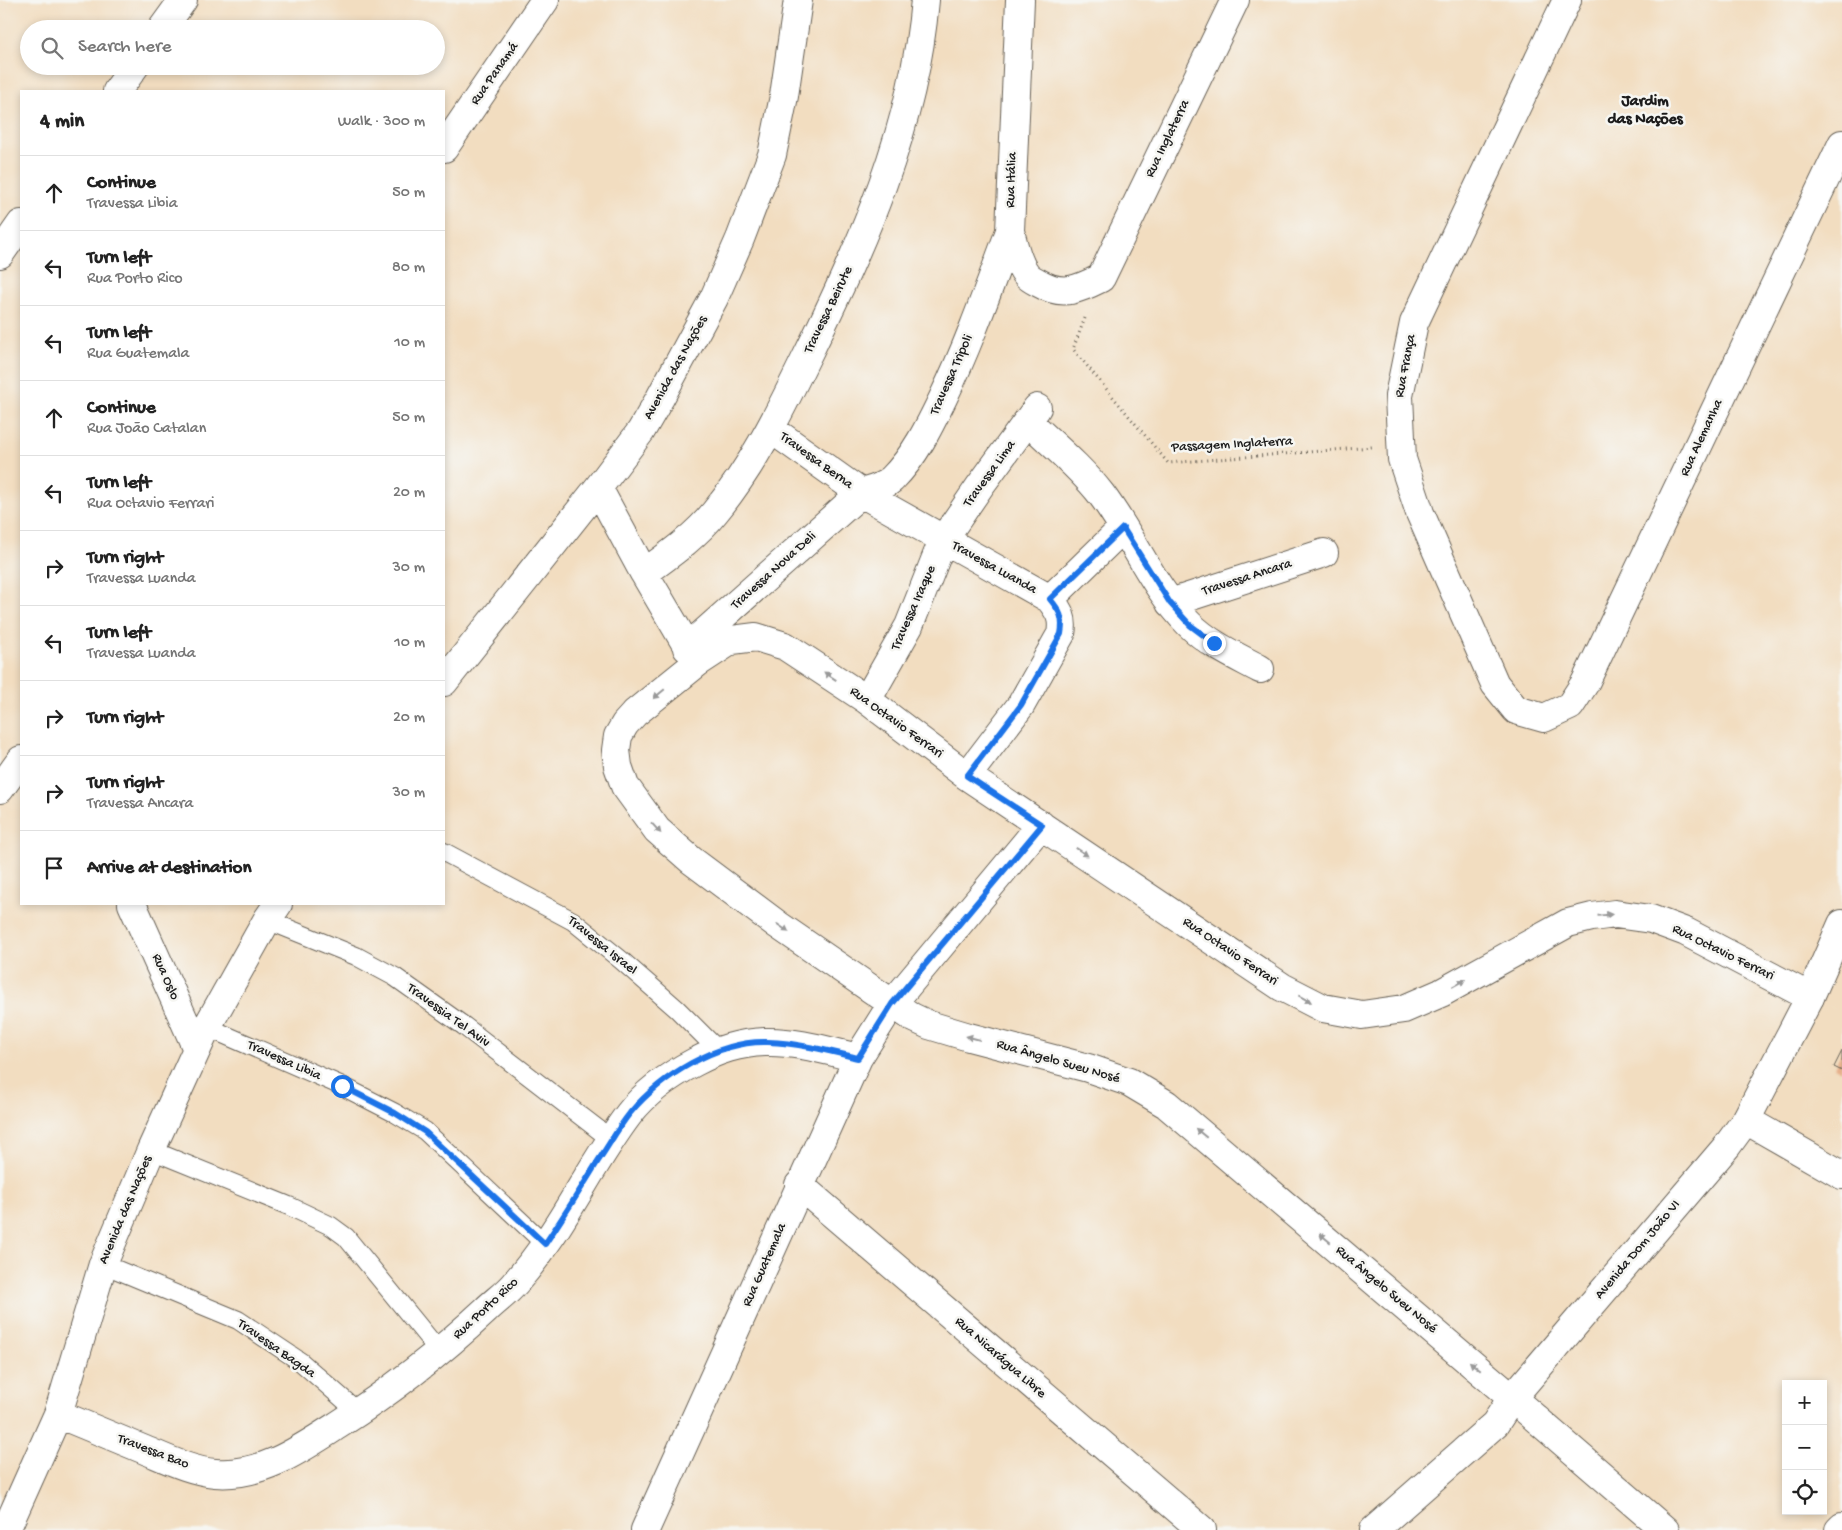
<!DOCTYPE html>
<html lang="en">
<head>
<meta charset="utf-8">
<style>
	body { margin:0; font-family:"Gochi Hand",sans-serif; background:#f2f2f2; color:#222 }
	.controls { position:absolute; right:15px; bottom:15px; display:grid; overflow:hidden; border-radius:0px; box-shadow:0 2px 8px #0003 }
	.controls button { width:45px; height:45px; display:grid; place-items:center; padding:0; border:0; border-bottom:1px solid #e0e0e0; background:#fff; color:#222; font:25px sans-serif }
	.stop { position:absolute; width:15px; height:15px; margin:-11px; border:4px solid #1a73e8; border-radius:50%; background:#fff }
	.stop.end { background:#1a73e8; border-color:#fff; box-shadow:0 1px 5px #0008 }
	.list { margin:0; padding:0; list-style:none }
	h2 { display:flex; justify-content:space-between; align-items:center; height:65px; margin:0; padding:0 20px; font-size:21px }
	h2 small { font-size:16px; font-weight:400; color:#767676 }
	.list li { display:grid; grid-template-columns:32px 1fr auto; gap:15px; align-items:center; box-sizing:border-box; height:75px; padding:0 20px; border-top:1px solid #e0e0e0 }
	.list b { display:block; font-size:19px; white-space:nowrap }
	.list p { margin:0; font-size:16px; white-space:nowrap; color:#767676 }
	.list em { font-size:16px; font-style:normal; color:#767676 }
	.icon { flex:none; width:28px; height:28px; fill:none; stroke:currentColor; stroke-width:2; stroke-linecap:round; stroke-linejoin:round }
	.map { position:relative; flex:none; width:1842px; height:1530px; overflow:hidden }
	.search { position:absolute; background:#fff; box-shadow:0 2px 8px #0003; left:20px; top:20px; width:425px; height:55px; display:flex; align-items:center; gap:12px; box-sizing:border-box; padding:0 18px; border-radius:28px; color:#767676; font-size:19px }
	.panel { position:absolute; background:#fff; box-shadow:0 2px 8px #0003; left:20px; top:90px; width:425px; height:815px; border-radius:0px }
	.map>svg:first-child { display:block }
	.building { fill:#e6b08b }
	.lines { fill:none; stroke-linecap:round; stroke-linejoin:round }
	.lane-casing { stroke:#676055; stroke-width:20 }
	.street-casing { stroke:#676055; stroke-width:30 }
	.secondary-casing { stroke:#676055; stroke-width:30 }
	.path { stroke:#676055; stroke-width:3; stroke-dasharray:1 4; stroke-linecap:butt }
	.lane { stroke:#fff; stroke-width:18 }
	.street { stroke:#fff; stroke-width:28 }
	.secondary { stroke:#fff; stroke-width:28 }
	.oneway { fill:#999 }
	.route { stroke:#1a73e8; stroke-width:6 }
	.labels { text-anchor:middle; dominant-baseline:central; stroke-width:5; stroke-linejoin:round; paint-order:stroke }
	.street-label { font-size:14px; fill:#1c1c1c; stroke:#f6f6f2 }
	.quarter-label { font-size:16px; font-weight:bold; fill:#1c1c1c; stroke:#f6f6f2 }
</style>
</head>
<body>
<div class="map">
<svg width="1842" height="1530" viewBox="0 0 1842 1530">
	<rect width="100%" height="100%" fill="#f6f6f2"/>
	<filter id="ink" filterUnits="userSpaceOnUse"><feTurbulence type="fractalNoise" baseFrequency=".02" numOctaves="2"/><feDisplacementMap in="SourceGraphic" scale="10" xChannelSelector="R" yChannelSelector="G"/><feConvolveMatrix kernelMatrix="1 2 1 2 8 2 1 2 1" color-interpolation-filters="sRGB"/></filter>
	<filter id="wash" filterUnits="userSpaceOnUse"><feTurbulence type="fractalNoise" baseFrequency=".0096" numOctaves="4" result="noise"/><feDisplacementMap in="SourceGraphic" scale="20" xChannelSelector="R" yChannelSelector="G"/><feGaussianBlur stdDeviation="1.12" result="paint"/><feColorMatrix in="noise" values="0 0 0 0 0 0 0 0 0 0 0 0 0 0 0 0 0 1.4 0 .05"/><feComposite in="paint" operator="in"/></filter>
	<g filter="url(#wash)">
		<rect width="100%" height="100%" fill="#f2ddc0"/>
		<g id="blocks">
			<path class="building" d="M1842,1051V1071L1834,1067Z"/>
		</g>
	</g>
	<g filter="url(#ink)">
		<use href="#blocks" fill-opacity="0" stroke="#676055" stroke-width="1"/>
		<g class="lines">
			<g class="lane-casing">
				<path id="lane" d="M444,852L573,921L621,960L677,1009L718,1050
					M267,920L356,956L395,977L464,1026L612,1140
					M207,1027L342,1086L395,1113L425,1131L545,1244
					M151,1150L289,1206L331,1226L346,1237L439,1351
					M103,1264L238,1320L301,1362L358,1412"/>
			</g>
			<g class="street-casing">
				<path id="street" d="M1020,0L1010,231C1014,246 1017,262 1026,274C1029,278 1035,281 1039,283C1063,297 1079,289 1101,278L1235,0
					M1567,0L1414,323L1399,396L1402,459L1420,513L1495,684L1516,710L1544,718L1570,706L1585,683L1842,144
					M162,29L183,0
					M117,91L135,66
					M444,148L545,0
					M0,254L21,224
					M1028,421C1053,445 1080,467 1101,494C1133,536 1152,587 1189,624C1209,644 1236,656 1260,669
					M771,429L861,493L1050,599C1059,611 1064,618 1061,634L1021,705L967,776
					M598,488L644,573L697,663
					M644,573C669,555 695,537 715,512C753,466 779,413 805,360C862,245 914,130 925,0
					M1050,599L1123,528
					M1170,603L1324,553
					M687,648L861,493C872,490 883,487 892,479C915,456 929,427 943,398C969,344 989,287 1010,231
					M444,682L598,488L641,431L660,398L714,298L740,239L772,155L784,96L798,0
					M867,700L909,626L943,540L980,486L1037,408
					M0,789L21,760
					M132,904L197,1049
					M1746,1120L1842,1175
					M799,1185L1202,1530
					M58,1414C87,1426 116,1438 145,1450C167,1459 191,1471 215,1473C261,1477 301,1449 338,1425C390,1392 440,1353 486,1310C495,1301 507,1293 515,1283C561,1232 588,1168 629,1114C646,1092 670,1075 695,1062C718,1050 738,1043 765,1042C796,1041 828,1051 858,1058
					M6,1530L58,1414L103,1264L151,1150L207,1027L267,920L278,904
					M645,1530L858,1058L892,1004L1041,825
					M1665,1530L1512,1398L1166,1104L1129,1082L1088,1068L969,1037L929,1025L912,1017L778,925L691,860L657,830L625,786L618,766L616,750L618,736L625,724L635,713L697,663L732,640L756,637L785,646L867,700L967,776L1282,987L1323,1008L1362,1015L1404,1009L1441,993L1568,923L1592,917L1615,914L1651,919L1686,932L1810,997
					M1839,1530L1842,1527"/>
			</g>
			<g class="secondary-casing">
				<path id="secondary" d="M1374,1530L1495,1424L1512,1398L1727,1146L1746,1120L1810,997L1842,924"/>
			</g>
			<path class="path" d="M1085,318L1073,349L1168,463L1372,447"/>
			<use href="#lane" class="lane"/>
			<use href="#street" class="street"/>
			<use href="#secondary" class="secondary"/>
		</g>
		<defs><path id="oneway-solid" d="M-6-.8H1V-3.2L6.5 0L1 3.2V.8H-6Z" transform="scale(1.25)"/></defs>
		<g class="oneway">
			<use href="#oneway-solid" transform="translate(830 676) rotate(-147)"/>
			<use href="#oneway-solid" transform="translate(659 694) rotate(140)"/>
			<use href="#oneway-solid" transform="translate(656 828) rotate(48)"/>
			<use href="#oneway-solid" transform="translate(1082 852) rotate(34)"/>
			<use href="#oneway-solid" transform="translate(1605 915) rotate(-5)"/>
			<use href="#oneway-solid" transform="translate(783 928) rotate(35)"/>
			<use href="#oneway-solid" transform="translate(1459 983) rotate(-29)"/>
			<use href="#oneway-solid" transform="translate(1305 999) rotate(28)"/>
			<use href="#oneway-solid" transform="translate(973 1038) rotate(-165)"/>
			<use href="#oneway-solid" transform="translate(1201 1133) rotate(-140)"/>
			<use href="#oneway-solid" transform="translate(1325 1238) rotate(-140)"/>
			<use href="#oneway-solid" transform="translate(1475 1366) rotate(-140)"/>
		</g>
	</g>
	<g class="lines" filter="url(#ink)">
		<path class="route" d="M342,1086L395,1113L425,1132L545,1244C563,1217 581,1189 598,1161C609,1145 618,1128 630,1113C661,1076 718,1040 768,1042C798,1043 829,1051 858,1058L892,1004L1042,825L967,776L1021,705L1061,634C1064,618 1060,611 1050,599L1123,528L1170,603L1190,625L1214,643"/>
	</g>
	<g class="labels">
		<g class="street-label">
			<text transform="translate(495 74) rotate(-55)">Rua Panamá</text>
			<text transform="translate(1168 139) rotate(-64)">Rua Inglaterra</text>
			<text transform="translate(1012 180) rotate(-88)">Rua Itália</text>
			<text transform="translate(829 310) rotate(-64)">Travessa Beirute</text>
			<text transform="translate(1406 366) rotate(-79)">Rua França</text>
			<text transform="translate(676 368) rotate(-61)">Avenida das Nações</text>
			<text transform="translate(952 375) rotate(-66)">Travessa Tripoli</text>
			<text transform="translate(1702 438) rotate(-65)">Rua Alemanha</text>
			<text transform="translate(1232 445) rotate(-3)">Passagem Inglaterra</text>
			<text transform="translate(816 461) rotate(36)">Travessa Berna</text>
			<text transform="translate(990 474) rotate(-54)">Travessa Lima</text>
			<text transform="translate(994 568) rotate(29)">Travessa Luanda</text>
			<text transform="translate(774 571) rotate(-42)">Travessa Nova Deli</text>
			<text transform="translate(1247 578) rotate(-18)">Travessa Ancara</text>
			<text transform="translate(914 608) rotate(-66)">Travessa Iraque</text>
			<text transform="translate(896 723) rotate(36)">Rua Octavio Ferrari</text>
			<text transform="translate(602 946) rotate(39)">Travessa Israel</text>
			<text transform="translate(1230 952) rotate(34)">Rua Octavio Ferrari</text>
			<text transform="translate(1723 953) rotate(26)">Rua Octavio Ferrari</text>
			<text transform="translate(165 977) rotate(66)">Rua Oslo</text>
			<text transform="translate(448 1016) rotate(36)">Travessia Tel Aviv</text>
			<text transform="translate(284 1061) rotate(24)">Travessa Libia</text>
			<text transform="translate(1058 1062) rotate(16)">Rua Ângelo Sueu Nosé</text>
			<text transform="translate(126 1210) rotate(-67)">Avenida das Nações</text>
			<text transform="translate(1638 1250) rotate(-50)">Avenida Dom João VI</text>
			<text transform="translate(765 1265) rotate(-66)">Rua Guatemala</text>
			<text transform="translate(1386 1290) rotate(40)">Rua Ângelo Sueu Nosé</text>
			<text transform="translate(486 1309) rotate(-43)">Rua Porto Rico</text>
			<text transform="translate(276 1349) rotate(35)">Travessa Bagda</text>
			<text transform="translate(1000 1358) rotate(41)">Rua Nicarágua Libre</text>
			<text transform="translate(153 1452) rotate(21)">Travessa Bao</text>
		</g>
		<g class="quarter-label">
			<text x="1645" y="102">Jardim<tspan x="1645" dy="18">das Nações</tspan></text>
		</g>
	</g>
</svg>
<div class="controls">
<button>+</button>
<button>−</button>
<button><svg class="icon" aria-label="locate" viewBox="0 0 24 24"><circle cx="12" cy="12" r="6"/><path d="M12 2v4M12 18v4M2 12h4M18 12h4"/></svg></button>
</div>
<div class="stop" style="left:342px;top:1086px"></div>
<div class="stop end" style="left:1214px;top:643px"></div>
<div class="search"><svg class="icon" aria-label="search" viewBox="0 0 24 24"><circle cx="10" cy="10" r="6"/><path d="M15 15l6 6"/></svg>Search here</div>
<section class="panel">
<h2>4 min<small>Walk · 300 m</small></h2>
<ul class="list">
<li><svg class="icon" aria-label="ahead" viewBox="0 0 24 24"><path d="M12 20V5M6 11l6-6 6 6"/></svg><div><b>Continue</b><p>Travessa Libia</p></div><em>50 m</em></li>
<li><svg class="icon" aria-label="left" viewBox="0 0 24 24"><path d="M17 20v-9H6M10 6l-5 5 5 5"/></svg><div><b>Turn left</b><p>Rua Porto Rico</p></div><em>80 m</em></li>
<li><svg class="icon" aria-label="left" viewBox="0 0 24 24"><path d="M17 20v-9H6M10 6l-5 5 5 5"/></svg><div><b>Turn left</b><p>Rua Guatemala</p></div><em>10 m</em></li>
<li><svg class="icon" aria-label="ahead" viewBox="0 0 24 24"><path d="M12 20V5M6 11l6-6 6 6"/></svg><div><b>Continue</b><p>Rua João Catalan</p></div><em>50 m</em></li>
<li><svg class="icon" aria-label="left" viewBox="0 0 24 24"><path d="M17 20v-9H6M10 6l-5 5 5 5"/></svg><div><b>Turn left</b><p>Rua Octavio Ferrari</p></div><em>20 m</em></li>
<li><svg class="icon" aria-label="right" viewBox="0 0 24 24"><path d="M7 20v-9h11M14 6l5 5-5 5"/></svg><div><b>Turn right</b><p>Travessa Luanda</p></div><em>30 m</em></li>
<li><svg class="icon" aria-label="left" viewBox="0 0 24 24"><path d="M17 20v-9H6M10 6l-5 5 5 5"/></svg><div><b>Turn left</b><p>Travessa Luanda</p></div><em>10 m</em></li>
<li><svg class="icon" aria-label="right" viewBox="0 0 24 24"><path d="M7 20v-9h11M14 6l5 5-5 5"/></svg><div><b>Turn right</b></div><em>20 m</em></li>
<li><svg class="icon" aria-label="right" viewBox="0 0 24 24"><path d="M7 20v-9h11M14 6l5 5-5 5"/></svg><div><b>Turn right</b><p>Travessa Ancara</p></div><em>30 m</em></li>
<li><svg class="icon" aria-label="arrive" viewBox="0 0 24 24"><path d="M6 21V4h12l-3 4 3 4H6"/></svg><div><b>Arrive at destination</b></div></li>
</ul>
</section>
</div>
</body>
</html>
